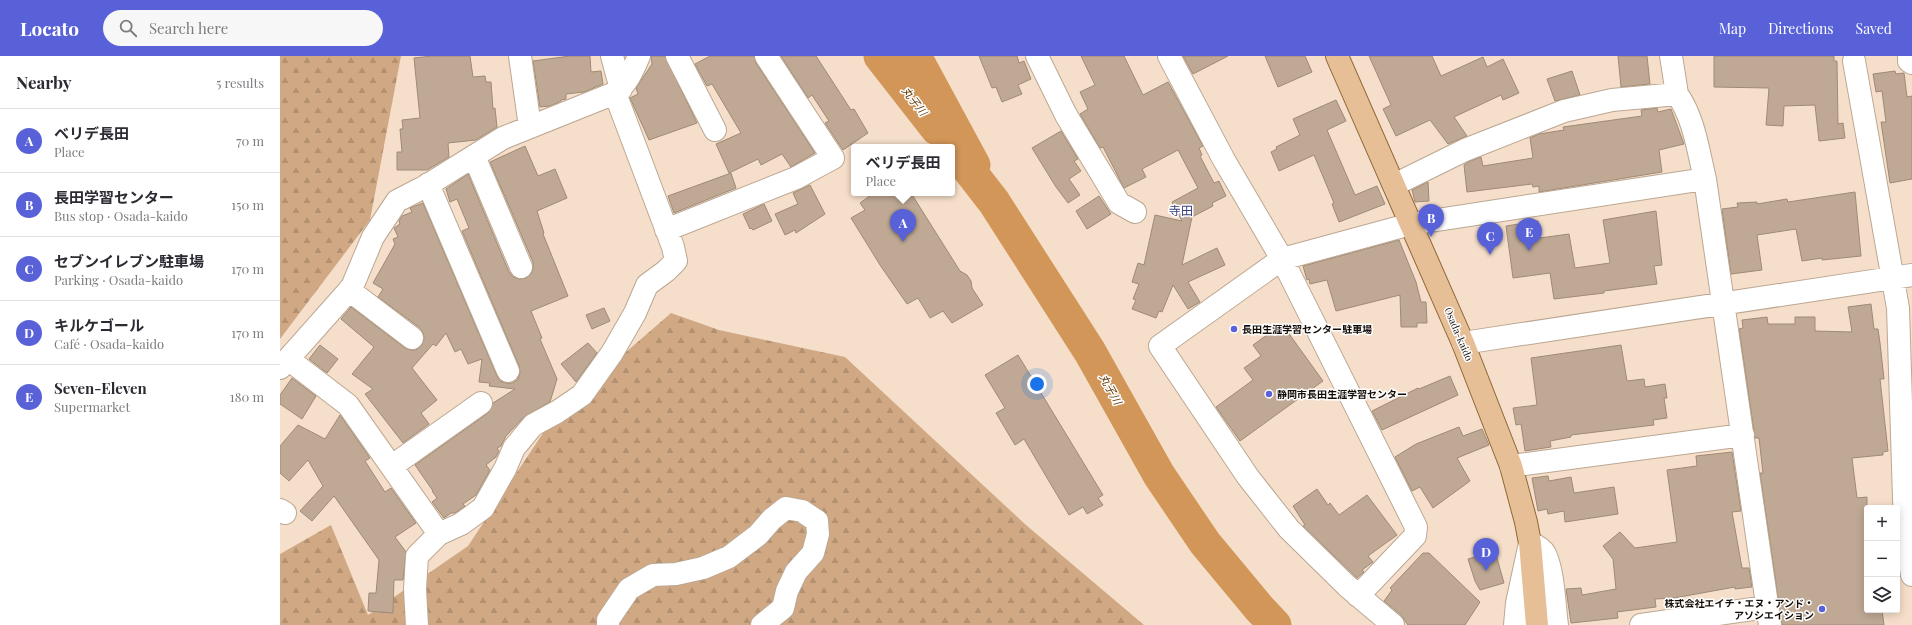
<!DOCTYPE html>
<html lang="en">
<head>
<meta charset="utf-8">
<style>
	body { margin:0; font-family:"Playfair Display","Noto Sans JP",serif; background:#f7f7f7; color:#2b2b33 }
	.controls { position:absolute; right:12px; bottom:12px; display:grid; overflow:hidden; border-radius:4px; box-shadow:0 2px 10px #0003 }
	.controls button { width:36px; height:36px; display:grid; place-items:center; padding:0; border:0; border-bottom:1px solid #e1e1e2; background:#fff; color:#2b2b33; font:20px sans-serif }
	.you { position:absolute; left:757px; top:328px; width:14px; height:14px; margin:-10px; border:3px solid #fff; border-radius:50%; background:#1a73e8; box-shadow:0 0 0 6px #1a73e833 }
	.badge { display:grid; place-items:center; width:26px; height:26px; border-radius:50%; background:#5861d8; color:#fff; font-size:13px; font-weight:700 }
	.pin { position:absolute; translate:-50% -33px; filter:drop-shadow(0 1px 2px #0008) }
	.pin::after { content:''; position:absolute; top:21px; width:14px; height:12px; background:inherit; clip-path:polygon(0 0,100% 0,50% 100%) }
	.popup { position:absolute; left:571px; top:88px; width:104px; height:52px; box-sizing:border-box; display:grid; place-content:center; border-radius:4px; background:#fff; filter:drop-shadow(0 1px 3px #0005); font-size:13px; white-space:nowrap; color:#7c7c81 }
	.popup b { font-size:15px; color:#2b2b33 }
	.popup::after { content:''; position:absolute; left:50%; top:100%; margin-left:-8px; border:8px solid transparent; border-top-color:#fff }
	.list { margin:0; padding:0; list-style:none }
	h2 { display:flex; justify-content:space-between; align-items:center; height:52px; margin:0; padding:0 16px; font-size:17px }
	h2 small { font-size:13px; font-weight:400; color:#7c7c81 }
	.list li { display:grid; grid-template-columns:26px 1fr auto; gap:12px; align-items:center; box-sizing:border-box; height:64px; padding:0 16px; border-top:1px solid #e1e1e2 }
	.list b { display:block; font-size:15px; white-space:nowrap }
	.list p { margin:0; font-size:13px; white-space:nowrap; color:#7c7c81 }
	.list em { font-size:13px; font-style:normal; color:#7c7c81 }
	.icon { flex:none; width:22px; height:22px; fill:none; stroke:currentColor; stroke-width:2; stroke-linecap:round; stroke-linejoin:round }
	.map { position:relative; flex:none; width:1632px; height:569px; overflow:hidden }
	header { display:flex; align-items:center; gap:24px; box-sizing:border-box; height:56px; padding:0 20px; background:#5861d8; color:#fff }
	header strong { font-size:19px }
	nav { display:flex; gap:22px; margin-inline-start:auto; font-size:14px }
	.search { width:280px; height:36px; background:#f7f7f7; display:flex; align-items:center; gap:10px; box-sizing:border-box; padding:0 14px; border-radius:22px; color:#7c7c81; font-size:15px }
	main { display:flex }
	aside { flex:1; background:#fff }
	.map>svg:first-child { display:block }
	.forest { fill:url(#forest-firs) }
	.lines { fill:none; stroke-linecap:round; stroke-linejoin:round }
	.river { stroke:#d29658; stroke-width:33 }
	.building { fill:#bfa995; stroke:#9f8a76 }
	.minor-casing { stroke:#bca792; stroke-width:24 }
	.major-casing { stroke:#916537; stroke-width:24 }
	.minor { stroke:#fff; stroke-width:22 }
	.major { stroke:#e6bf97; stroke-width:22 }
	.poi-dot { fill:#5861d8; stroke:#fff; stroke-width:1.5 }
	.labels { text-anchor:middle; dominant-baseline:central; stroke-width:3; stroke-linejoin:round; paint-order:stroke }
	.poi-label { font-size:10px; font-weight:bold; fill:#140c06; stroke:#fff; text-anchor:start }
	.street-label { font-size:10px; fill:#140c06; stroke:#fff }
	.water-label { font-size:11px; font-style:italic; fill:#603804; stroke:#fff }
	.quarter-label { font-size:12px; fill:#383f7b; stroke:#fff }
</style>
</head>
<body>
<header>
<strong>Locato</strong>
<div class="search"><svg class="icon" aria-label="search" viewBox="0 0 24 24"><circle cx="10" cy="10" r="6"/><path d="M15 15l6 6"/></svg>Search here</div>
<nav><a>Map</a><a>Directions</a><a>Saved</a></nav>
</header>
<main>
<aside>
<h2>Nearby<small>5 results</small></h2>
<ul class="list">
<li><span class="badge">A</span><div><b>ベリデ長田</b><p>Place</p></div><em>70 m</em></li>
<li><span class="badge">B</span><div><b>長田学習センター</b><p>Bus stop · Osada-kaido</p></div><em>150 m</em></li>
<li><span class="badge">C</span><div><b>セブンイレブン駐車場</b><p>Parking · Osada-kaido</p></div><em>170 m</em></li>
<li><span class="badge">D</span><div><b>キルケゴール</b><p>Café · Osada-kaido</p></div><em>170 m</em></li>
<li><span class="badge">E</span><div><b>Seven-Eleven</b><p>Supermarket</p></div><em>180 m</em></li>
</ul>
</aside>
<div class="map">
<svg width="1632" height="569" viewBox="0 0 1632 569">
	<defs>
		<pattern id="forest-firs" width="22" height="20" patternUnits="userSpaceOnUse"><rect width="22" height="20" fill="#d0a984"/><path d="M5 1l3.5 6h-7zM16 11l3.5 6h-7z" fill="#b29070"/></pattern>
	</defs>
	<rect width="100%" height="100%" fill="#f6dfca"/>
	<path class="forest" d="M0,0H121L90,164L0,283Z
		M391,257L439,274L565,301L746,469L864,569H0V498L51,469L88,559L188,490L277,356Z"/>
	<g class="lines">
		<path class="river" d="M600,0L657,73
			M635,0L694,109
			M672,92L714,146L810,296L879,419L925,487L979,552L995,569"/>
	</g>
	<path class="building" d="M152,0H190L193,21L205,20L206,26H211L213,53L215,52L217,71L196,84L168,87L169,101L147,114H117V96H122L120,73H123L122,64L140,62L134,2Z
		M290,0H310L311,16L321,15L323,28L304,36L286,38V43L281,44V45L270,50L260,51L253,5Z
		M371,0H385L417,67L369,84L350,42L358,38L356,32L372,8Z
		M430,0H474L476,7L535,97L511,111L502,98L481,109L478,103L449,117L436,88L461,77L432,28L427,30L415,8Z
		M501,0H536L571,54L574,53L588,77L563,94L545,67L549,65L532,39L528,42Z
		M699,0H737L739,7L744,5L751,23L738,29L742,38L722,46L716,31L712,32Z
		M801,0H844L863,39L888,26L923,90L919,92L922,99L920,100L934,127L939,125L946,140L932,147L933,150L912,161L902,209L937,192L945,209L908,226L920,246L908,253L893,229L882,256L879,255L876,262L852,253L856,244L853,243L859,228L852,226L858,207L864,209L875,159L902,165L892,146L918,132L898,94L862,113L866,121L844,132L823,91L820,92L800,58L808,53L800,36L815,29Z
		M903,0H948L913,18Z
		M985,0H1025L1032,16L998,31Z
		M1089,0H1152L1161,20L1203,1L1207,11L1223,3L1239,37L1223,44L1221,39L1174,61L1187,80L1168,88L1150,64L1116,80L1103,53L1111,49Z
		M1338,0H1367L1370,28L1341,31Z
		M1434,0H1554V5H1557L1558,68L1563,67L1565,82L1539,85L1535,49L1504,50L1503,70L1486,69L1489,32L1434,31Z
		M1292,15L1300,39L1275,45L1267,23Z
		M1615,15L1616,18L1624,17L1627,41L1632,40V123L1610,127L1601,66H1606L1602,35L1596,36L1593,18Z
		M1056,44L1066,65L1047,74L1075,139L1097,130L1105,148L1059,166L1052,148L1054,147L1034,99L999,115L991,96L997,93L996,91L1020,79L1013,63Z
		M1377,52L1378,56L1391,53L1404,88L1379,94L1382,116L1259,136V130L1253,131L1252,128L1187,136L1184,109L1190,105L1201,101L1203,110L1253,102L1250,82L1259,78L1284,74L1283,71L1362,60L1361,54Z
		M781,75L798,103L794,105L801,115L789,123L800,139L788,147L776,131L752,92Z
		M245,90L258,120L275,113L287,142L257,155L264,177L263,178L288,240L251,255L262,282L260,283L277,323L270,346L244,361L226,380L221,390L217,392L219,395L216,401L206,409L210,414L196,439L183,448L185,450L175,457H171L164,462L152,446L157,442L152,435H153L135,409L208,357L213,347L235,333L209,330L210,327L199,326L202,303L188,308L181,293L175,296L166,277L156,290L153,288L132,312L157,344L141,357L149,368L123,387L85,338L93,333L72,318L94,291L61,263L71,251L125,292L131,294H136L142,289L144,283L143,277L140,272L98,241L103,233L93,227L115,188L113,183L118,181L114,172L120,168L119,165L122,160L132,156L130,152L143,147L217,320L220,325L226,327H233L238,323L240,317L239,310L182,175L189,172L177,143L170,146L166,133L188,118L229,216L233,221L239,223L246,222L251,218L253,213V206L210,106Z
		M451,117L456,132L394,157L388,140Z
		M1148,126L1149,145L1135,146L1132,134Z
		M530,129L545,158L516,177L515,174L505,179L495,158L518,148L513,137Z
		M1575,136L1581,200L1542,204V202L1522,205L1516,173L1477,179L1482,214L1451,218L1442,153L1458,151L1457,147L1477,146V148L1507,143L1508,146Z
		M594,137H631L680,215L687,219L691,225L692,232L703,249L672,267L663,255L650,262L638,242L627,248L600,209L571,162L585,154L580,147Z
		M819,140L831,158L807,173L796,155Z
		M484,148L492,165L473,174L471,172L470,173L463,158Z
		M1376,155L1382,209L1374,210L1377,228L1324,235V237L1274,243L1270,217L1233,222L1226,170L1258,165L1260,182L1289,178L1295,212L1330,207L1323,164Z
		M1119,184L1136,226L1141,246H1146L1147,267H1137V271H1121L1120,239L1056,255L1047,224L1030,228L1029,223L1027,224L1023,210Z
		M1591,248L1594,273H1598L1600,287L1604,323H1600L1608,395L1603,396V399L1572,402L1577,442L1587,441V554H1602L1604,569H1502L1480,417H1483L1479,382H1475L1459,273L1463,272L1462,264L1487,261L1488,268H1515V261H1535V275L1572,276L1568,251Z
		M324,252L330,265L312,273L306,259Z
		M1002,268L1043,325L960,385L936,351L973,324L964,312L981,300L973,289Z
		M308,287L317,297L296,326L281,308Z
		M40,289L58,303L47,317L29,303Z
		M1341,289L1347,325L1364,323L1365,331L1385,328L1387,342H1384L1387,362L1373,364L1374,369L1291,379V381L1270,385L1271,391L1245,395L1241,368L1236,369L1233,352L1257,349L1251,302Z
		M738,299L823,439L818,442L823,449L807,458L803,451L789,459L744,383L735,389L716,357L725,352L705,319Z
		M1170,320L1178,339L1102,374L1092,355L1138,332L1139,333Z
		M12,322L36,340L22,363L0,348V339Z
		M60,359L90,402L85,405L105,436L111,432L136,467L115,481L126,496L123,524H114L113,557L88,555L89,537H96L99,504L54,440L32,465L20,455L43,430L28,404L9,425L0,417V390L18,369L45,383Z
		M1179,371L1183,380L1202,373L1209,389L1177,402L1190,425L1153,452L1140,431L1132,435L1115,401L1136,388Z
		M1452,396L1461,455L1452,456L1462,512H1469L1472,531L1455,533V531L1394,542L1375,543L1376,551L1337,556L1338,562L1291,567L1286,533L1301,532L1302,539L1336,533L1333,503L1323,490L1340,476L1355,492L1397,486L1387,414L1417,410L1416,400Z
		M1268,420L1269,425L1291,421L1294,437L1334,431L1338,458L1285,466L1284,455L1268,458L1267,453L1258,455L1252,422Z
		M1037,433L1048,449L1050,447L1059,459L1087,439L1117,479L1088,500L1093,506L1082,514L1084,516L1077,522L1023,470L1025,469L1013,450Z
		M1215,495L1224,527L1200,534L1195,525L1188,503Z
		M1143,497H1149L1200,546L1185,569H1128L1121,559L1104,545L1112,534L1110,532Z"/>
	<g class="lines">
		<g class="minor-casing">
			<path id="minor" d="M240,0L250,71
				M332,0L341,33
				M397,0L435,74
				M757,0L786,59L839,147L855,156
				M889,0L944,104L1002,203L1136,471L1135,480L1078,540
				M1629,0V5L1632,7
				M1574,5L1618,252L1625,474L1632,519
				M1397,38C1414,62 1418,94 1425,123
				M194,100L241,211
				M148,128L228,315
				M1114,129L1185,94L1284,55L1332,44L1397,38L1391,0
				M386,174L516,122L553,102L486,0
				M69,234L132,282
				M1183,287L1632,219
				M8,303L72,231L93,181L117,145L146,130L223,82L335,37C347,28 353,14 359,0
				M0,312L8,303L68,349L159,478
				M112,410L201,347
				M1231,410L1463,379
				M0,454L5,457
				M137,569L135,533L137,500L159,478L181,468L203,452L225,413L234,392L253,369L277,356L302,339L332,297L355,257L367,229L386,215L396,205L393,191L335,37
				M328,569V564L349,533L373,519L396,518L423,512L449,501L478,479L492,463L506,452L522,455L537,465L538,478L533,497L516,516L507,535L503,552L482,569
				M1113,569L1067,530L1009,473L968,421L880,290L1002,203L1131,168L1425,123L1490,569
				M1235,569L1237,547L1250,487C1255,489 1262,492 1265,498C1274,517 1274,548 1277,569
				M1361,569L1487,551"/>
		</g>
		<g class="major-casing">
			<path id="major" d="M1057,0L1183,287L1231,410L1246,466L1250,487L1257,569"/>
		</g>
		<use href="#minor" class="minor"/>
		<use href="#major" class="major"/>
	</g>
	<g class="poi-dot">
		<circle cx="954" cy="273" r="4"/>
		<circle cx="989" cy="338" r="4"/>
		<circle cx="1542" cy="553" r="4"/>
	</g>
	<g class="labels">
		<g class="poi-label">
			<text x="962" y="273">長田生涯学習センター駐車場</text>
			<text x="997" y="338">静岡市長田生涯学習センター</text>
			<text x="1534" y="547" text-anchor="end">株式会社エイチ・エヌ・アンド・<tspan x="1534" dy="12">アソシエイション</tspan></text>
		</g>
		<g class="street-label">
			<text transform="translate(1179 278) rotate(67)">Osada-kaido</text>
		</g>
		<g class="water-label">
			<text transform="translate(635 45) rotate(52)">丸子川</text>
			<text transform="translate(831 333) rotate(61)">丸子川</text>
		</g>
		<g class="quarter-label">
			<text x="901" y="154">寺田</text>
		</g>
	</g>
</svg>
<div class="controls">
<button>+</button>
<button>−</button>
<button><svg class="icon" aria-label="layers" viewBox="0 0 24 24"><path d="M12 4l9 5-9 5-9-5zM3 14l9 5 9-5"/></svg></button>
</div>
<div class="you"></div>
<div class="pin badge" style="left:623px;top:186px">A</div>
<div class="popup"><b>ベリデ長田</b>Place</div>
<div class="pin badge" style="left:1151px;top:181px">B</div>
<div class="pin badge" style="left:1210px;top:199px">C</div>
<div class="pin badge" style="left:1206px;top:515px">D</div>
<div class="pin badge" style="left:1249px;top:195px">E</div>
</div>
</main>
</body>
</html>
